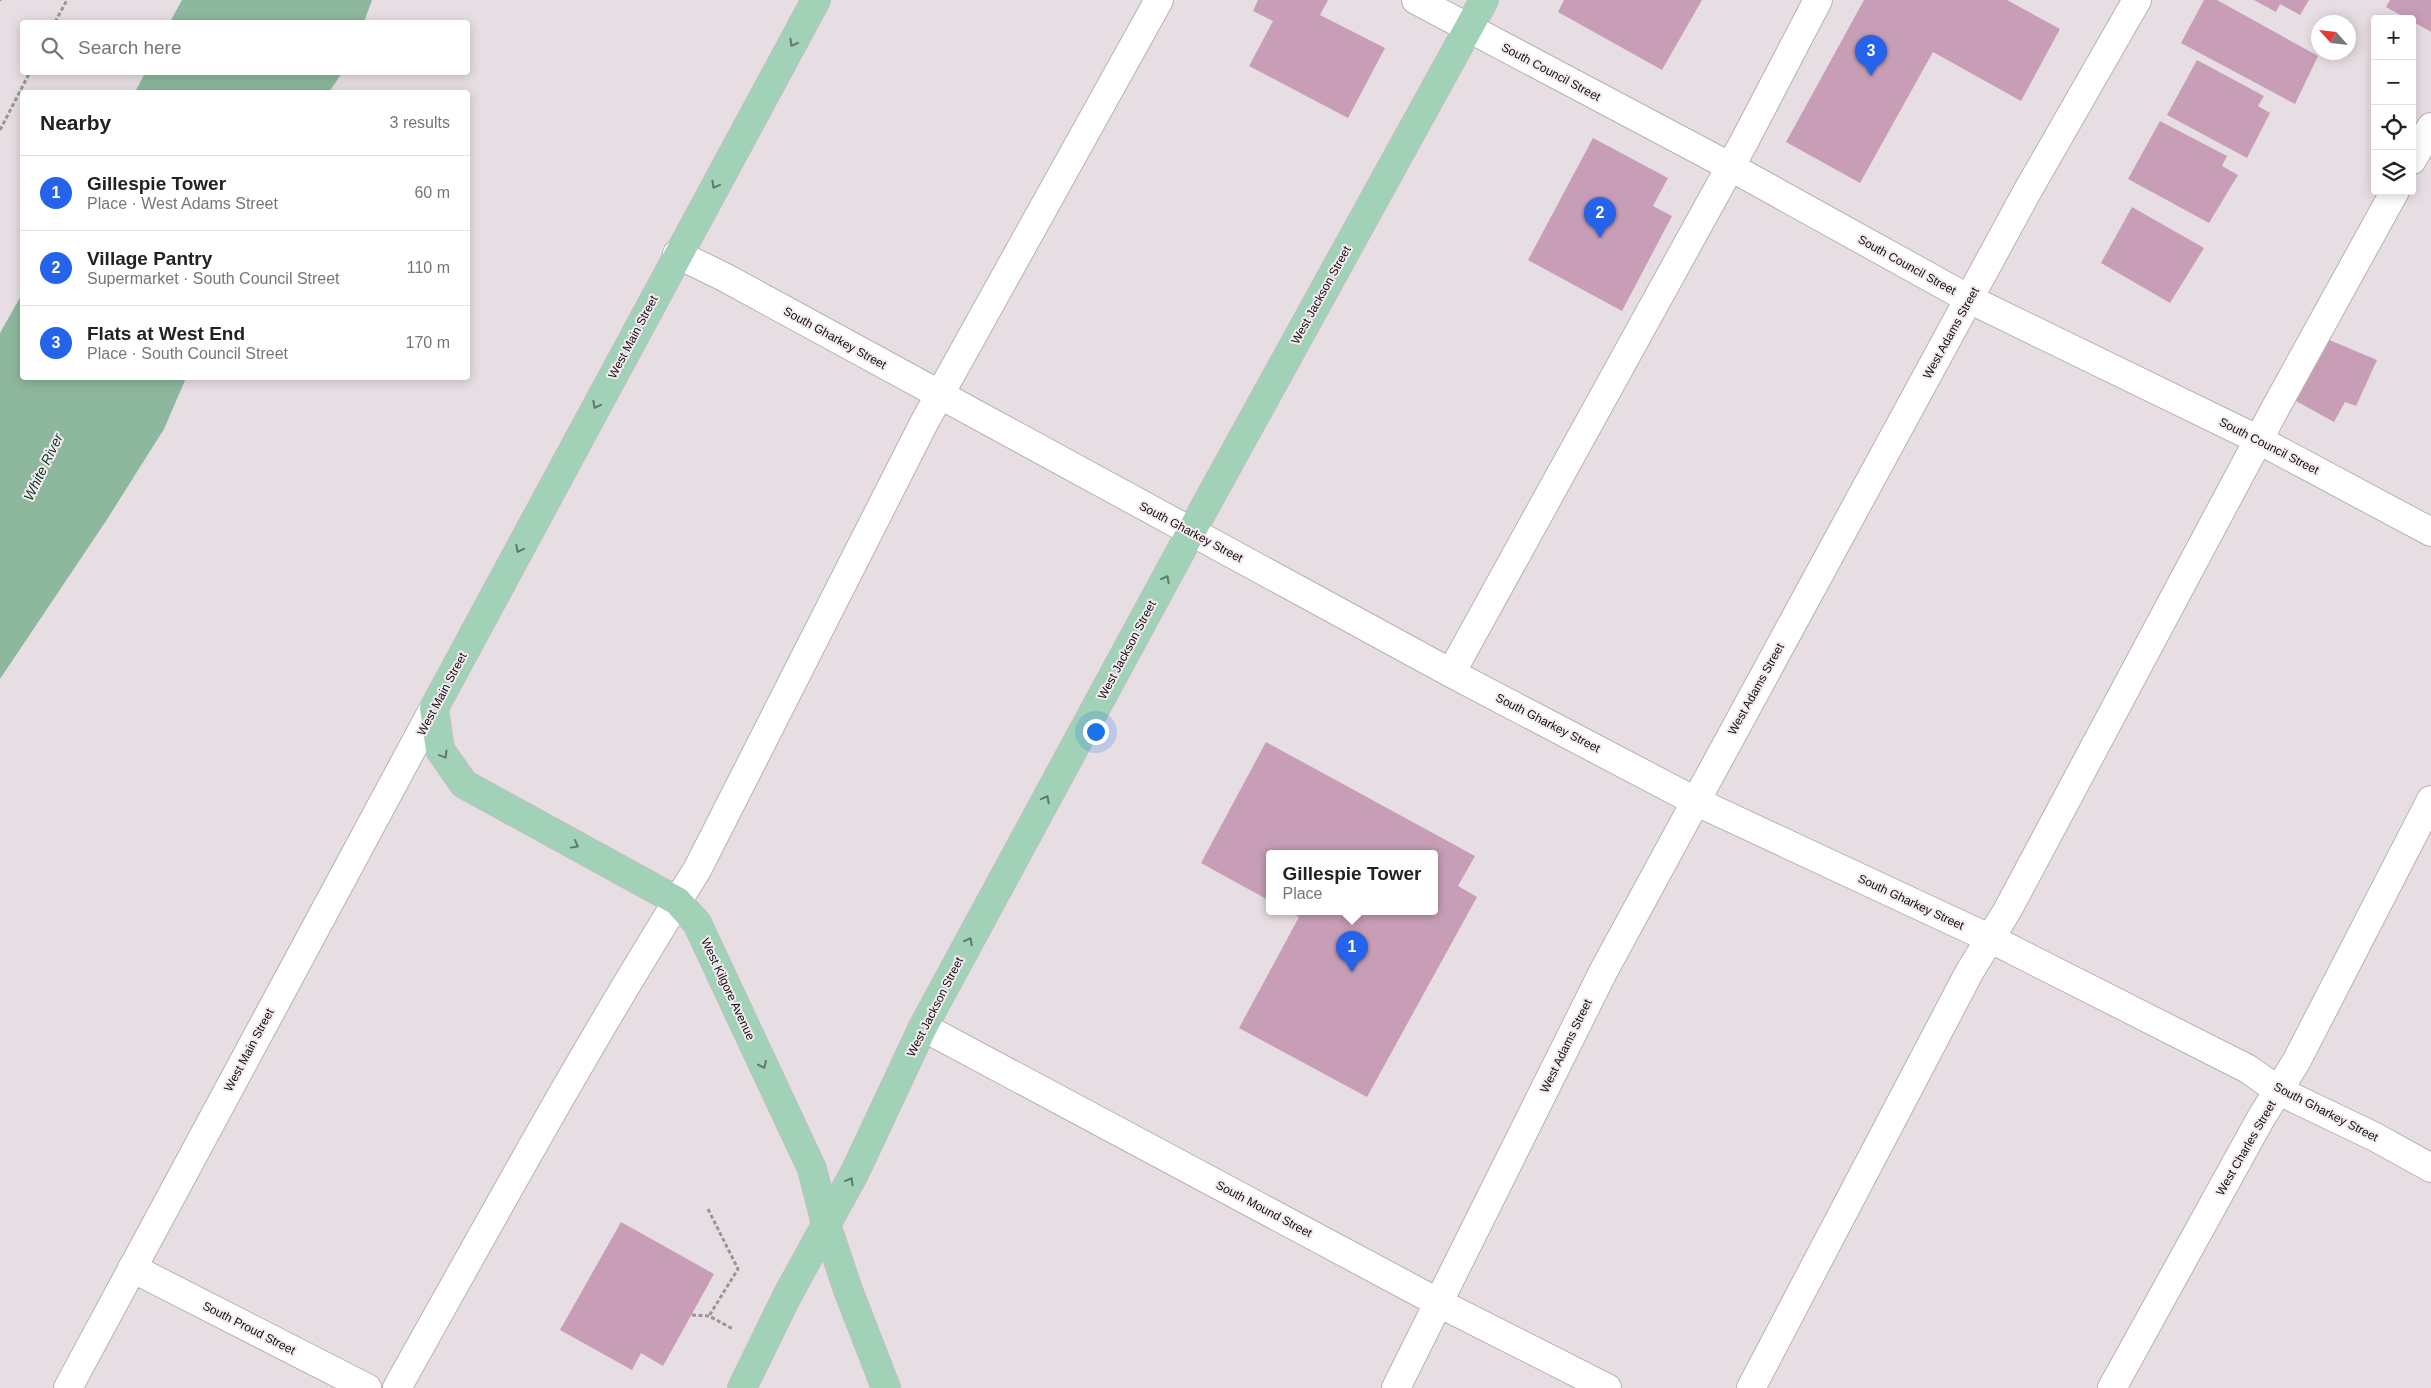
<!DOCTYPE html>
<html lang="en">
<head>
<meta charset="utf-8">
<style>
	body { margin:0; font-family:Arial,sans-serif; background:#f6f6f6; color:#222 }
	.controls { position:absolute; right:15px; top:15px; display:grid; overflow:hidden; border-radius:5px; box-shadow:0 2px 12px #0003 }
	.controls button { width:45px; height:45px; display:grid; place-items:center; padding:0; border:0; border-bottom:1px solid #e0e0e0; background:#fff; color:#222; font:25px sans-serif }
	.compass { position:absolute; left:2311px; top:15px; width:45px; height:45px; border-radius:50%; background:#fff; box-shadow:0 2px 12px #0003; rotate:297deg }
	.you { position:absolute; left:1095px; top:731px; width:18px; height:18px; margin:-12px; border:4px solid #fff; border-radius:50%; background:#1a73e8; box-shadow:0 0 0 8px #1a73e833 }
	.badge { display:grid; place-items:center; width:32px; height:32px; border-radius:50%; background:#2563eb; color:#fff; font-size:16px; font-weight:700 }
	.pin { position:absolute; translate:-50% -41px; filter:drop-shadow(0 1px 2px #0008) }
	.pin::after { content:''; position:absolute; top:26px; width:18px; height:15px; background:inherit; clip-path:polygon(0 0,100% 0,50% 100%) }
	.popup { position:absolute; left:1266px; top:850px; width:172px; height:65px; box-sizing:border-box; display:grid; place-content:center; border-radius:5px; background:#fff; filter:drop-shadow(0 1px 4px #0005); font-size:16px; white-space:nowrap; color:#767676 }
	.popup b { font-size:19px; color:#222 }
	.popup::after { content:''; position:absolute; left:50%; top:100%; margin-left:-10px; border:10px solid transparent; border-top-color:#fff }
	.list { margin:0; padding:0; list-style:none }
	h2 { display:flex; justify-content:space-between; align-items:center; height:65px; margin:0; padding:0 20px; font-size:21px }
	h2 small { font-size:16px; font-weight:400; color:#767676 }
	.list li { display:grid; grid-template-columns:32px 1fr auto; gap:15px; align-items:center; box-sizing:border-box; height:75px; padding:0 20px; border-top:1px solid #e0e0e0 }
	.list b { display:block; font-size:19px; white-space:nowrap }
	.list p { margin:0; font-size:16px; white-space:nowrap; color:#767676 }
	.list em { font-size:16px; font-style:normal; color:#767676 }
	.icon { flex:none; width:28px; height:28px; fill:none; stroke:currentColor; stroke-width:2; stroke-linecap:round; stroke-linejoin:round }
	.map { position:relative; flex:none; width:2431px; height:1388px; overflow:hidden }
	.search { position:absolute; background:#fff; box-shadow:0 2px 12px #0003; left:20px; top:20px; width:450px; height:55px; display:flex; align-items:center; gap:12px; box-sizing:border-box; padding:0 18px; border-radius:5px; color:#767676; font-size:19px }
	.panel { position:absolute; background:#fff; box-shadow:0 2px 12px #0003; left:20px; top:90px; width:450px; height:290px; border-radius:5px }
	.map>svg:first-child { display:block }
	.water { fill:#8db89e }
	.building { fill:#c89eb7 }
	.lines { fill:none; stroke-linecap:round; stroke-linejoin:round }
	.minor-casing { stroke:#b9b0b5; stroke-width:30 }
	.major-casing { stroke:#c1c0c0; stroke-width:30 }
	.path { stroke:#9b9497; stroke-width:3; stroke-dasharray:4 2.5; stroke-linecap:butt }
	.minor { stroke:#fff; stroke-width:28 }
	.major { stroke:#a1d1b7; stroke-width:28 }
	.oneway { stroke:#60796b }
	.labels { text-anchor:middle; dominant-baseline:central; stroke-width:4; stroke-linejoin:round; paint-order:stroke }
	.street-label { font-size:12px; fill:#100d0e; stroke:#f4ebf0 }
	.water-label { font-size:14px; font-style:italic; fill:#00381f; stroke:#f4ebf0 }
</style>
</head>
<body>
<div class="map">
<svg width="2431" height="1388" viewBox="0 0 2431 1388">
	<rect width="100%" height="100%" fill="#e7dee3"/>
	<path class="water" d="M182,0H372L364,22H170Z
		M145,73V72L342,73L329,92H135Z
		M22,294V378H186L164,429L106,521L0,679V333Z"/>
	<path class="building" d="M1258,0H1328L1320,15L1385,48L1348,118L1249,66L1273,21L1253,11Z
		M1564,0H1702L1662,70L1558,12Z
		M1864,0H2007L2060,29L2021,101L1933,52L1860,183L1786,142Z
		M2204,0H2217L2318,56L2295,104L2181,43Z
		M2254,0H2309L2300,15L2280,4L2276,12Z
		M2390,0H2431V32L2412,21V19H2408L2386,7Z
		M2197,60L2264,96L2258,106L2270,113L2247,158L2167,115Z
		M2160,121L2227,156L2222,166L2238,175L2209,223L2128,179Z
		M1593,138L1668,178L1653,206L1672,216L1622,311L1528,260Z
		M2132,207L2204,248L2170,303L2101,263Z
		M2327,339L2377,360L2356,406L2345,402L2334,422L2296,401Z
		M1266,742L1475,856L1458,886L1477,897L1367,1097L1239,1028L1299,917L1288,911H1434V853H1270V901L1201,863Z
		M621,1222L714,1274L663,1366L641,1353L632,1370L560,1330Z"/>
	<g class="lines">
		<g class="minor-casing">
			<path id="minor" d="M1416,0L1729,166L1969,299L2259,440L2431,532
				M2412,160L2431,127
				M677,254L724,277L1451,673L1695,801L1991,939L2248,1069L2279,1091L2375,1137L2431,1168
				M1451,673L1744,142L1818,0
				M923,1027L1439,1303L1607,1388
				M132,1268L367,1388
				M68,1388L434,708
				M397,1388C495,1213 590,1039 697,870L925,421L1159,0
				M1396,1388L1603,972L2028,190L2137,0
				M1751,1388L1970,971L2007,911L2276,407L2395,191
				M2112,1388L2261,1118L2296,1062L2431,800"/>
		</g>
		<g class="major-casing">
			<path id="major" d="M816,0L434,708L440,750L464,784L677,901L697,923L812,1169L826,1224L848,1290L886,1388
				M742,1388L787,1296L855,1172L923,1027L1191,532L1484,0"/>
		</g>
		<path class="path" d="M0,1V0
			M55,22L67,0
			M0,130L30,72
			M708,1209L738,1269L709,1316
			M692,1315L709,1316L733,1329"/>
		<use href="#minor" class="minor"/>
		<use href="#major" class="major"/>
	</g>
	<defs><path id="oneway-chevron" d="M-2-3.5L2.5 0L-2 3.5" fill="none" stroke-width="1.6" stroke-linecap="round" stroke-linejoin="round" transform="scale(1.25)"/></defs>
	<g class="oneway">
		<use href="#oneway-chevron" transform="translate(793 43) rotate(119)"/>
		<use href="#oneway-chevron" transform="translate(715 185) rotate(119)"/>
		<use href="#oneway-chevron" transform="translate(596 405) rotate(118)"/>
		<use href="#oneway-chevron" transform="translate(519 549) rotate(118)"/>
		<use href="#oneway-chevron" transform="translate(1166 579) rotate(-62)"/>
		<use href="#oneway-chevron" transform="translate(444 755) rotate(59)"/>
		<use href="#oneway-chevron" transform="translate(1046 799) rotate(-62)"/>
		<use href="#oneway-chevron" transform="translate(575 845) rotate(29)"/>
		<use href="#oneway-chevron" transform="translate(969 941) rotate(-62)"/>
		<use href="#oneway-chevron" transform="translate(763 1065) rotate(65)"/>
		<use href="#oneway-chevron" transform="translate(850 1181) rotate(-61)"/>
	</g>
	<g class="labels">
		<g class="street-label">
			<text transform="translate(1551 72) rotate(28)">South Council Street</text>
			<text transform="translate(1907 265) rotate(29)">South Council Street</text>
			<text transform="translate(1321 295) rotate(-61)">West Jackson Street</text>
			<text transform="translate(1951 333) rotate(-61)">West Adams Street</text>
			<text transform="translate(633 337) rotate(-62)">West Main Street</text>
			<text transform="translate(835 338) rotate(29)">South Gharkey Street</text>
			<text transform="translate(2269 446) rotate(27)">South Council Street</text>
			<text transform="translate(1191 532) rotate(28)">South Gharkey Street</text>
			<text transform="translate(1127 650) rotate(-62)">West Jackson Street</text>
			<text transform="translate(1756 689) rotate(-61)">West Adams Street</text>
			<text transform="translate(442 694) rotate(-62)">West Main Street</text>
			<text transform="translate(1548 723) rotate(27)">South Gharkey Street</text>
			<text transform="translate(1911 902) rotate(25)">South Gharkey Street</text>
			<text transform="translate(728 989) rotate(65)">West Kilgore Avenue</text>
			<text transform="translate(935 1007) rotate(-63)">West Jackson Street</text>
			<text transform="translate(1566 1046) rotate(-64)">West Adams Street</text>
			<text transform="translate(249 1050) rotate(-62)">West Main Street</text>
			<text transform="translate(2326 1112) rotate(27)">South Gharkey Street</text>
			<text transform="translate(2246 1148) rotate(-60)">West Charles Street</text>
			<text transform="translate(1264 1209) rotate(28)">South Mound Street</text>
			<text transform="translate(249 1328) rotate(27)">South Proud Street</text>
		</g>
		<g class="water-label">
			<text transform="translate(43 467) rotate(-64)">White River</text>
		</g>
	</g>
</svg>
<div class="controls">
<button>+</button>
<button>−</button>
<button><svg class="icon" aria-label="locate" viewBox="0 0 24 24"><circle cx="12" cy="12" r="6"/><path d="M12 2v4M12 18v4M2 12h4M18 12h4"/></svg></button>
<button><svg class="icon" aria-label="layers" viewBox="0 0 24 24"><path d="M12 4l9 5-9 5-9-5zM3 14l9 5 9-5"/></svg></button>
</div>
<svg class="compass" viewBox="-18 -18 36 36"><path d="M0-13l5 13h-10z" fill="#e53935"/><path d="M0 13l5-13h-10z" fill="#767676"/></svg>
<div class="you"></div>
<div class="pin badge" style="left:1352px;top:972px">1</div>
<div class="popup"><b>Gillespie Tower</b>Place</div>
<div class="pin badge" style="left:1600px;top:238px">2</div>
<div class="pin badge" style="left:1871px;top:76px">3</div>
<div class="search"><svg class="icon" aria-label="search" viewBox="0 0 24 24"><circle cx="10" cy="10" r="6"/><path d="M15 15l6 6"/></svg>Search here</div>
<section class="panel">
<h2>Nearby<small>3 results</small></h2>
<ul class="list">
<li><span class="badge">1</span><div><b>Gillespie Tower</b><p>Place · West Adams Street</p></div><em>60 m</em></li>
<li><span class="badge">2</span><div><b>Village Pantry</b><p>Supermarket · South Council Street</p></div><em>110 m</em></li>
<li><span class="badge">3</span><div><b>Flats at West End</b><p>Place · South Council Street</p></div><em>170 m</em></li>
</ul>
</section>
</div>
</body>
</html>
